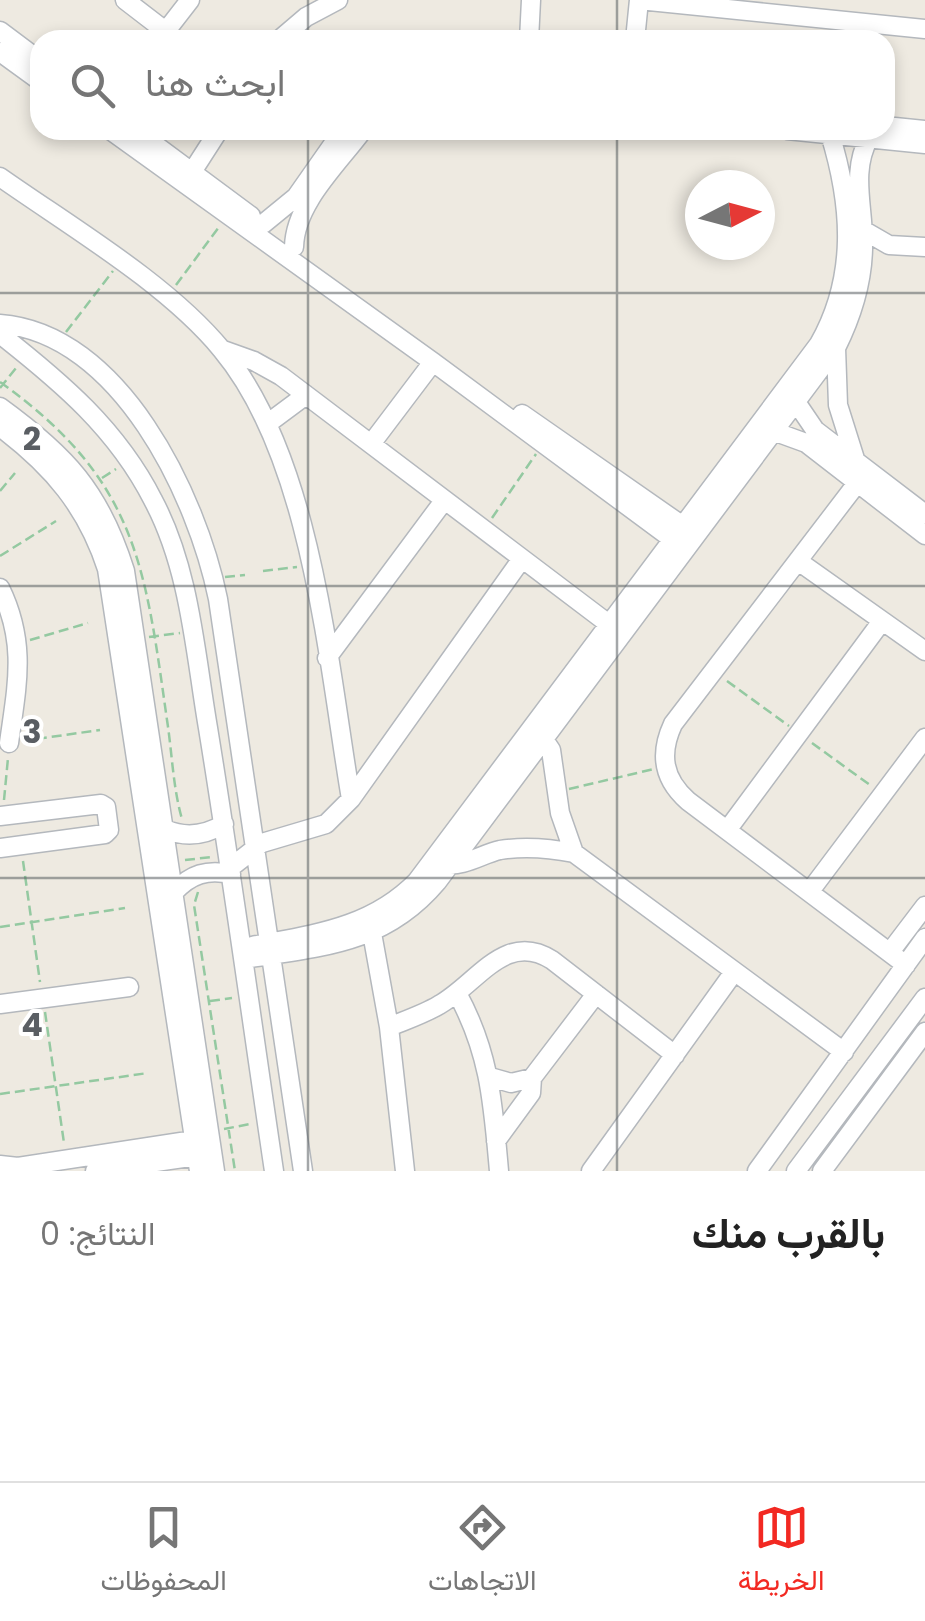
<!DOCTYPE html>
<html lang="ar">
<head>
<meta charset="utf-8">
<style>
	body { margin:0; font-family:Poppins,Vazirmatn,sans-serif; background:#f2f2f2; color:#222; direction:rtl }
	.compass { position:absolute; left:685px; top:170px; width:90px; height:90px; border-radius:50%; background:#fff; box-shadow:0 5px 15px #0003; rotate:84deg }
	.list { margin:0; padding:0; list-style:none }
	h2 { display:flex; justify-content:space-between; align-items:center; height:130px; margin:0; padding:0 40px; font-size:42px }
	h2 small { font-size:32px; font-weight:400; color:#767676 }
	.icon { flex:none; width:55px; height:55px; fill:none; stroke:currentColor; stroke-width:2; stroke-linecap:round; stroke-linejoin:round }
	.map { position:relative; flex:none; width:925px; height:1171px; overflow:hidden; direction:ltr }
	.search { position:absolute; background:#fff; box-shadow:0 5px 15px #0003; left:30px; right:30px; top:30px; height:110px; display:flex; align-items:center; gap:25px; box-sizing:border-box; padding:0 35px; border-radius:30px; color:#767676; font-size:38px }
	.sheet { height:310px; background:#fff }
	nav { display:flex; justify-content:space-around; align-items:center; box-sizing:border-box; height:140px; border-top:2px solid #e0e0e0; background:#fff; font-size:28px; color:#767676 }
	nav a { display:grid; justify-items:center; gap:5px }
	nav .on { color:#f22922 }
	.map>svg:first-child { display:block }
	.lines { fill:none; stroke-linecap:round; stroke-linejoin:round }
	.minor-casing { stroke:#b4b8bd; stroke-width:21 }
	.path { stroke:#94c9a1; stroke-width:2.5; stroke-dasharray:10 5; stroke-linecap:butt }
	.minor { stroke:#fff; stroke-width:18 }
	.grid { fill:none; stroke:#5a5e63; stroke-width:2.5; stroke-opacity:0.55 }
	.grid-label { font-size:32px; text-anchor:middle; font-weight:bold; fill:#5a5e63; stroke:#fff; stroke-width:8; stroke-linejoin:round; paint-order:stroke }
</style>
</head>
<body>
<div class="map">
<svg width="925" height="1171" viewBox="0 0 925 1171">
	<rect width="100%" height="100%" fill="#eeeae1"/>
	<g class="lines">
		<g class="minor-casing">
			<path id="minor" d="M125,0L177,40
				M0,31L40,61
				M166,31L190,0
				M279,40L306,17L338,0
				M529,40L531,0
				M635,40L639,0L925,29
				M0,52L40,81
				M885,126L925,130
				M110,130L433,362L679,544
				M135,130L251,216
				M787,130L925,144
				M192,172L219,130
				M0,177C71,227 168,284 222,350C312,458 328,663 351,799
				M263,224L296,197L343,130
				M863,230L889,245L925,247
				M294,247C295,203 338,164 363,130
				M0,324C120,333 197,496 218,599L303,1171
				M0,334C61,382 117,429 153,500C190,569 195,652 208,728C232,875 252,1023 274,1171
				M836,348L838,405L855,459
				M223,350L254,361L281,376L610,625
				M796,402L815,430L925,514
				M0,407C66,455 100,491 125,571L215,1171
				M522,414L690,531
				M267,424L306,395
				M0,427C52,466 87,507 107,569L199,1171
				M773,431L806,443L925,535
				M371,444L433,362
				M858,482L673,724C659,754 663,779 688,801L906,965
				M798,561L925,651
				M0,588C27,643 17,685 9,743
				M327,658L443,502
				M541,735L551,750L560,813L574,853
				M0,816L101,804L106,807L109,830L105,834L0,848
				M165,829C185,838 204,836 224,824
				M728,829L882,621
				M445,864C464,867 482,854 500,850C525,846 549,848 574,853L844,1052
				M230,868L262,843L326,824L351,799L521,560
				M810,891L925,738
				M174,892C191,874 207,869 231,874
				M372,933L389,1027L405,1171
				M252,946C314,934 371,928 417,881L819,344C857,277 852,206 830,134
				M890,952L925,906
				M244,959C320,947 384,945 437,882L836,348C853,314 864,279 863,240C863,205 851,171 869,138
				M457,993C490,1053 493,1104 499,1171
				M0,1004L129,987
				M389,1027C406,1020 424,1014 439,1005C477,984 505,930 552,960L675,1055
				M490,1077L511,1083L532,1078L596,994
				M496,1141L531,1093L532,1078
				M0,1165L18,1167L194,1140
				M95,1171L197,1156
				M591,1171L734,972
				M757,1171L925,938
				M796,1171L925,998
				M822,1171L925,1032"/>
		</g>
		<path class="path" d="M176,285L219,227
			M66,332L113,271
			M0,382C137,480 145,565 167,720C172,752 173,788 182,819
			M0,388L16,368
			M102,478L116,469
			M0,491L15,473
			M492,518L536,454
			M0,556L56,521
			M263,571L297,567
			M225,577L245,575
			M149,637L180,633
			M30,640L88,623
			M727,681L789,726
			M22,741L100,730
			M812,743L870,785
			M569,789L654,769
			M4,800L8,758
			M185,860L212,857
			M23,861L40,982
			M198,892L194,905L235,1171
			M0,927L125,908
			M210,1001L232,998
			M45,1012L64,1143
			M0,1094L148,1073
			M224,1129L250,1124"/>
		<use href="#minor" class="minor"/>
	</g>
	<path class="grid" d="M308,0V40M617,0V40M308,130V1171M617,130V1171M0,293H925M0,586H925M0,878H925"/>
	<g class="grid-label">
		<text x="32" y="450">2</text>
		<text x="32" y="743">3</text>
		<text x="32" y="1036">4</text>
	</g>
</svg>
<svg class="compass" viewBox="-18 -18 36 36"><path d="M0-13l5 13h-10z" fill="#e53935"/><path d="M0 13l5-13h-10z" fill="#767676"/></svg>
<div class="search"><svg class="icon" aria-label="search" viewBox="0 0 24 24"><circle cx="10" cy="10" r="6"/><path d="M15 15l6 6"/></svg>ابحث هنا</div>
</div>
<section class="sheet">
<h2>بالقرب منك<small>النتائج: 0</small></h2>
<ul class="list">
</ul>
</section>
<nav>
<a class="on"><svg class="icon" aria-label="map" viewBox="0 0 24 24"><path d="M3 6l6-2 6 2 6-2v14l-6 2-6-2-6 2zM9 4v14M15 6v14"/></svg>الخريطة</a>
<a><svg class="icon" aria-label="directions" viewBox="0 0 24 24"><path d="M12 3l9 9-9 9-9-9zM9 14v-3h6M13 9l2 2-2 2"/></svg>الاتجاهات</a>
<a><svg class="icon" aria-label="saved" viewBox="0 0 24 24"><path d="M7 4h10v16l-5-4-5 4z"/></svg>المحفوظات</a>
</nav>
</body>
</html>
